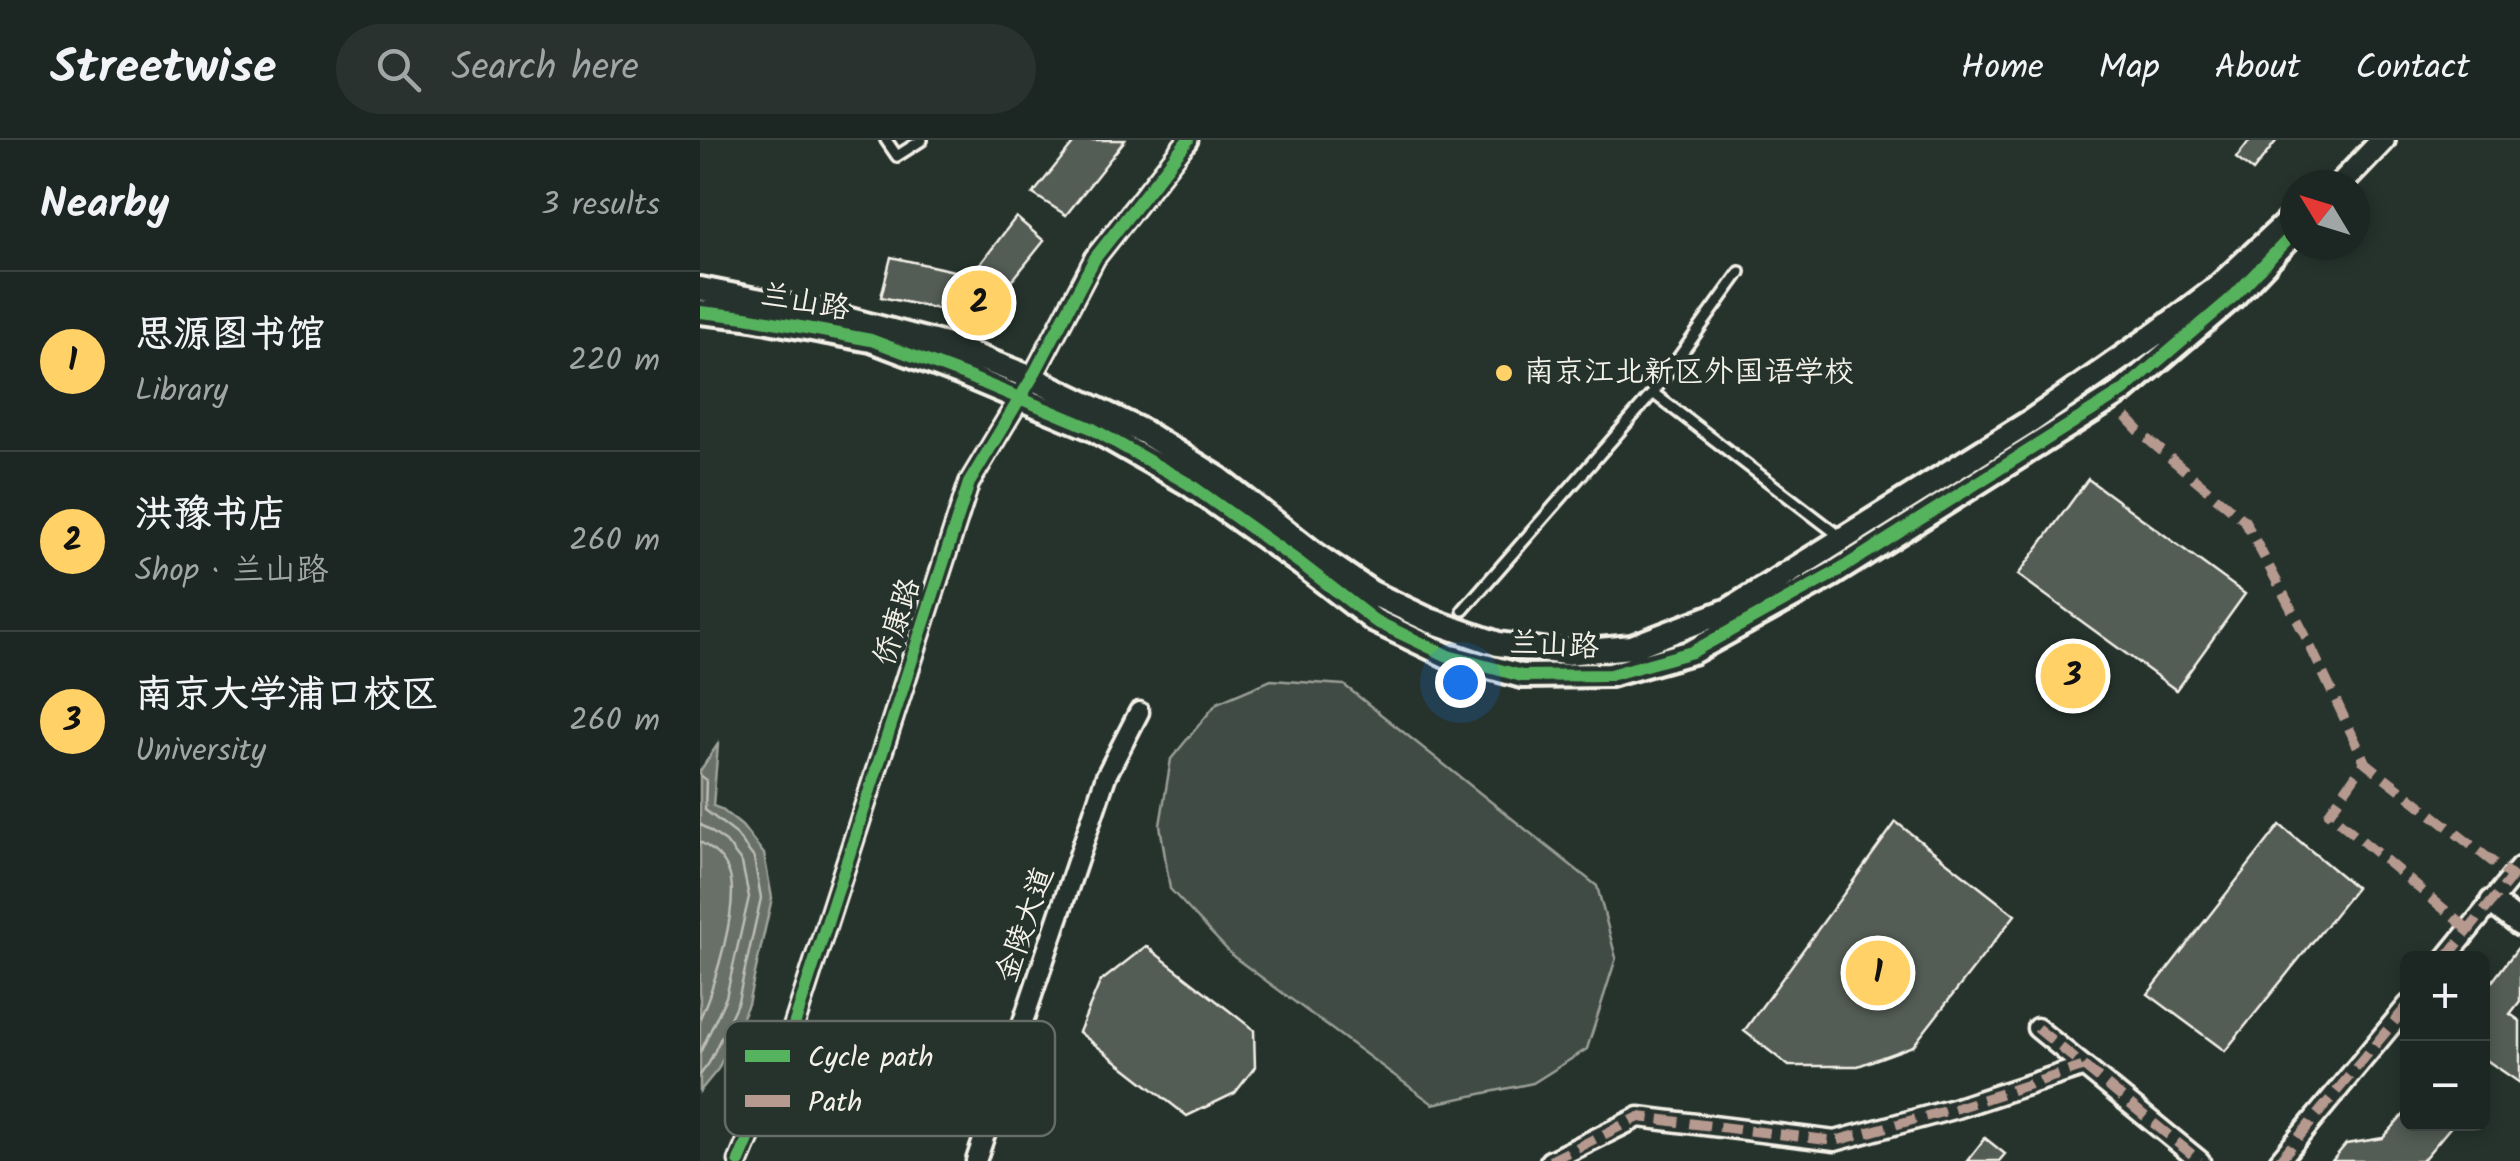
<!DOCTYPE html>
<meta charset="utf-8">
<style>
body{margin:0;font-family:Kalam,"LXGW WenKai TC",sans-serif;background:#29322f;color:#f1f3f6}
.controls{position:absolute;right:30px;bottom:30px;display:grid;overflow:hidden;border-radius:15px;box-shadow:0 5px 15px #0003}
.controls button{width:90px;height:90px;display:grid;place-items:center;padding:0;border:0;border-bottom:2px solid #3a4340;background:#1c2622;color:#f1f3f6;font:50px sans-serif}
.compass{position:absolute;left:1580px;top:30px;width:90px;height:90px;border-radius:50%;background:#1c2622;box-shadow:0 5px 15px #0003;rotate:308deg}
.you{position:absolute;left:760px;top:542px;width:35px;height:35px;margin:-25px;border:8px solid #fff;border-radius:50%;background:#1a73e8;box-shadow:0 0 0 15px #1a73e833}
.badge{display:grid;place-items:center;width:65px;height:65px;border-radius:50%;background:#ffd166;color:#111;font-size:32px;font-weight:700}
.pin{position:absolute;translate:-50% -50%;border:5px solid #fff;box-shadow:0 2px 10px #0006}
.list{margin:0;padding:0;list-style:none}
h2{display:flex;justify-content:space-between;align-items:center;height:130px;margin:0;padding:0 40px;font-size:42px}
h2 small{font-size:32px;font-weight:400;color:#a0a5a5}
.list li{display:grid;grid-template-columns:65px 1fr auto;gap:30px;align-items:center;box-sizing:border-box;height:180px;padding:0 40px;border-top:2px solid #3a4340}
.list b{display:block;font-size:38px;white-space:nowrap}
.list p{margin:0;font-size:32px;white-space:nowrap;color:#a0a5a5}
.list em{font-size:32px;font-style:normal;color:#a0a5a5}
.icon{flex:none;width:55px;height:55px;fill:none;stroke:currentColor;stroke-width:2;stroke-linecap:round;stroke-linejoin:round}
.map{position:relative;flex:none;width:1820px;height:1021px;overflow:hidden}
header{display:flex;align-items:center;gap:60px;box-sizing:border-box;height:140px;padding:0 50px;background:#1c2622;border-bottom:2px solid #3a4340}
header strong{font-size:48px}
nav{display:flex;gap:55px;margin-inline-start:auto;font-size:35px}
.search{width:700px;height:90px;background:#29322f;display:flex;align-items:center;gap:25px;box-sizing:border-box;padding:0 35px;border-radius:55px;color:#a0a5a5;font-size:38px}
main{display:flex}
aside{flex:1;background:#1c2622}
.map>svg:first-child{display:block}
.green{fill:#414b45;stroke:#9a9e96;stroke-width:2.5}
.water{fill:#676f68;stroke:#9fa39b;stroke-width:2.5}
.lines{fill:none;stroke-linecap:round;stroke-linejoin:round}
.shore{stroke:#bcbdb5;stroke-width:2.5}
.building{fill:#525c55;stroke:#f4f1e8;stroke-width:2.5}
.service-casing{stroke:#f4f1e8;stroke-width:16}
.minor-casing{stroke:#f4f1e8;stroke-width:25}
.tertiary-casing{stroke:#f4f1e8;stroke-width:30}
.service{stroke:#26332d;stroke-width:9}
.minor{stroke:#26332d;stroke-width:18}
.tertiary{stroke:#26332d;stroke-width:22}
.quiet{stroke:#b69a8f;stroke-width:10;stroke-dasharray:20 10;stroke-linecap:butt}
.cycleway-casing{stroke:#26332d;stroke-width:19}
.cycleway{stroke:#56b35d;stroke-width:12}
.poi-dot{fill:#ffd166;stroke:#26332d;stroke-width:4}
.labels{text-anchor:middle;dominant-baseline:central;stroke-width:9;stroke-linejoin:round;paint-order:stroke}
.street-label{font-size:30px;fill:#f4f1e8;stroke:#26332d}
.poi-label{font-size:30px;fill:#f4f1e8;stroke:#26332d;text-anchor:start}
.key{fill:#26332d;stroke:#646c65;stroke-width:2.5}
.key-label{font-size:28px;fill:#f4f1e8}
</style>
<header>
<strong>Streetwise</strong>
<div class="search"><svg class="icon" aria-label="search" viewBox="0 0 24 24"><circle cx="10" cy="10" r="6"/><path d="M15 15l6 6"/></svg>Search here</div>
<nav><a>Home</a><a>Map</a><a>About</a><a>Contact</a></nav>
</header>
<main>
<aside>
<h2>Nearby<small>3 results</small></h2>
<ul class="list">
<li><span class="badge">1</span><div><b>思源图书馆</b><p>Library</p></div><em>220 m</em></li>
<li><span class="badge">2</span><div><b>洪豫书店</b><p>Shop · 兰山路</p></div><em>260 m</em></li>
<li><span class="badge">3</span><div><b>南京大学浦口校区</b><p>University</p></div><em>260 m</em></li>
</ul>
</aside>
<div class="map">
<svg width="1820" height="1021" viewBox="0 0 1820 1021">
<rect width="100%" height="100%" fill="#26332d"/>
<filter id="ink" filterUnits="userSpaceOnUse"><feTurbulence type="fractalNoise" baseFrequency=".01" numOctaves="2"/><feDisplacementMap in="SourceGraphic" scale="20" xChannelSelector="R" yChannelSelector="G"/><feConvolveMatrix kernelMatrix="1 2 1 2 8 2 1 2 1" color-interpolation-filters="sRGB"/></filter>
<g filter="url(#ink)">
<path class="green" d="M571 540 644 545 897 746 916 818 887 909 833 943 733 964 534 817 470 749 460 685 471 619 517 563Z"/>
<path class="water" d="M18 604 13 666 21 669 42 686 64 714 72 758 48 864 18 929 0 951V631Z"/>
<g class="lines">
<path class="shore" d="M0 635 6 640 5 670 35 693 54 718 61 758 38 861 9 923 0 935
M0 684 26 702 42 723 49 757 26 857 0 913
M0 702C11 708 23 718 28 730 42 759 14 848 0 878"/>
</g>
<path class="building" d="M376 0H425L366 75 333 54Z
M1550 0H1577L1553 31 1536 18Z
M316 77 344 101 282 178 181 157 191 117 272 135Z
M1388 339 1545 454 1476 550 1318 435Z
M1196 682 1315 775 1213 906 1158 926H1089L1044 891Z
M1580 685 1656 748 1525 911 1448 854Z
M1820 805V861L1810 874 1820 881V943L1782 917V855Z
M446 806 554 890 555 927 535 953 487 976 379 892 400 842Z
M1708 970V984H1753L1722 1021H1632L1646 1004 1683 998Z
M1285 998 1305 1014 1299 1021H1267Z"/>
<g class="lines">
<g class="service-casing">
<path id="service" d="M186 0 197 16 222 0
M953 253 1141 397
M763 470 953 253 1040 132"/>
</g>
<g class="minor-casing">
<path id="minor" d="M1746 818 1820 727
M1337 888 1500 1021
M39 1021 87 907 269 343 332 238 395 118 488 0
M276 1021 406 636 439 572
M850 1021 939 977 1135 1001 1257 968 1382 927
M1579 1021 1708 865"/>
</g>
<g class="tertiary-casing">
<path id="tertiary" d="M1640 45 1683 0
M0 149 127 174 252 207 332 238 444 292 518 338 616 415 672 453 729 480 798 504 865 513 932 507 1029 470 1331 281 1457 193 1518 147 1595 75
M0 172 46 177 171 200 264 235 391 288 489 344 600 423 675 481 748 516 822 536 910 535 992 512 1133 434 1423 251 1534 156 1595 92
M1792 762 1820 784"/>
</g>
<use href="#service" class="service"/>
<use href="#minor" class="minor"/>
<use href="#tertiary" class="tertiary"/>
<path class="quiet" d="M1426 277 1444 296 1545 381 1604 493 1665 622
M1769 790 1629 673 1665 622 1812 737
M1746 818 1820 727
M1337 888 1500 1021
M850 1021 939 977 1135 1001 1257 968 1382 927
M1579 1021 1708 865"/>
<g class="cycleway-casing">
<path id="cycleway" d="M0 172 46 177 171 200 264 235 391 288 489 344 600 423 675 481 748 516 822 536 910 535 992 512 1133 434 1423 251 1534 156 1595 92
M39 1021 87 907 269 343 332 238 395 118 488 0"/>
</g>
<use href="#cycleway" class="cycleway"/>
</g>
</g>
<circle class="poi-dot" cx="804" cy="233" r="10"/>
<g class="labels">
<g class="street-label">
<text transform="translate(105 163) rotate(10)">兰山路</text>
<text transform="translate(198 482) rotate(-72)">侨康路</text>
<text transform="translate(854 506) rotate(3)">兰山路</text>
<text transform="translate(326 785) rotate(-71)">金陵大道</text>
</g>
<g class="poi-label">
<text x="824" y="233">南京江北新区外国语学校</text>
</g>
</g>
<rect x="25" y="881" width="330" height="115" rx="15" class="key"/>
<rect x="45" y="910" width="45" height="12" fill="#56b35d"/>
<rect x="45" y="955" width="45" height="12" fill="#b69a8f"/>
<g class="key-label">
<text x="108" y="926">Cycle path</text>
<text x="108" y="971">Path</text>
</g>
</svg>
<div class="controls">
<button>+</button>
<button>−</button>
</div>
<svg class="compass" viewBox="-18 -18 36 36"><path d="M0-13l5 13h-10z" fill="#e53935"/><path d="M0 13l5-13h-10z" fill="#a0a5a5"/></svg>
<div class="you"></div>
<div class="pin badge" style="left:1178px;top:833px">1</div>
<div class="pin badge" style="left:279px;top:163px">2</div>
<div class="pin badge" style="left:1373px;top:536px">3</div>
</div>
</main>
